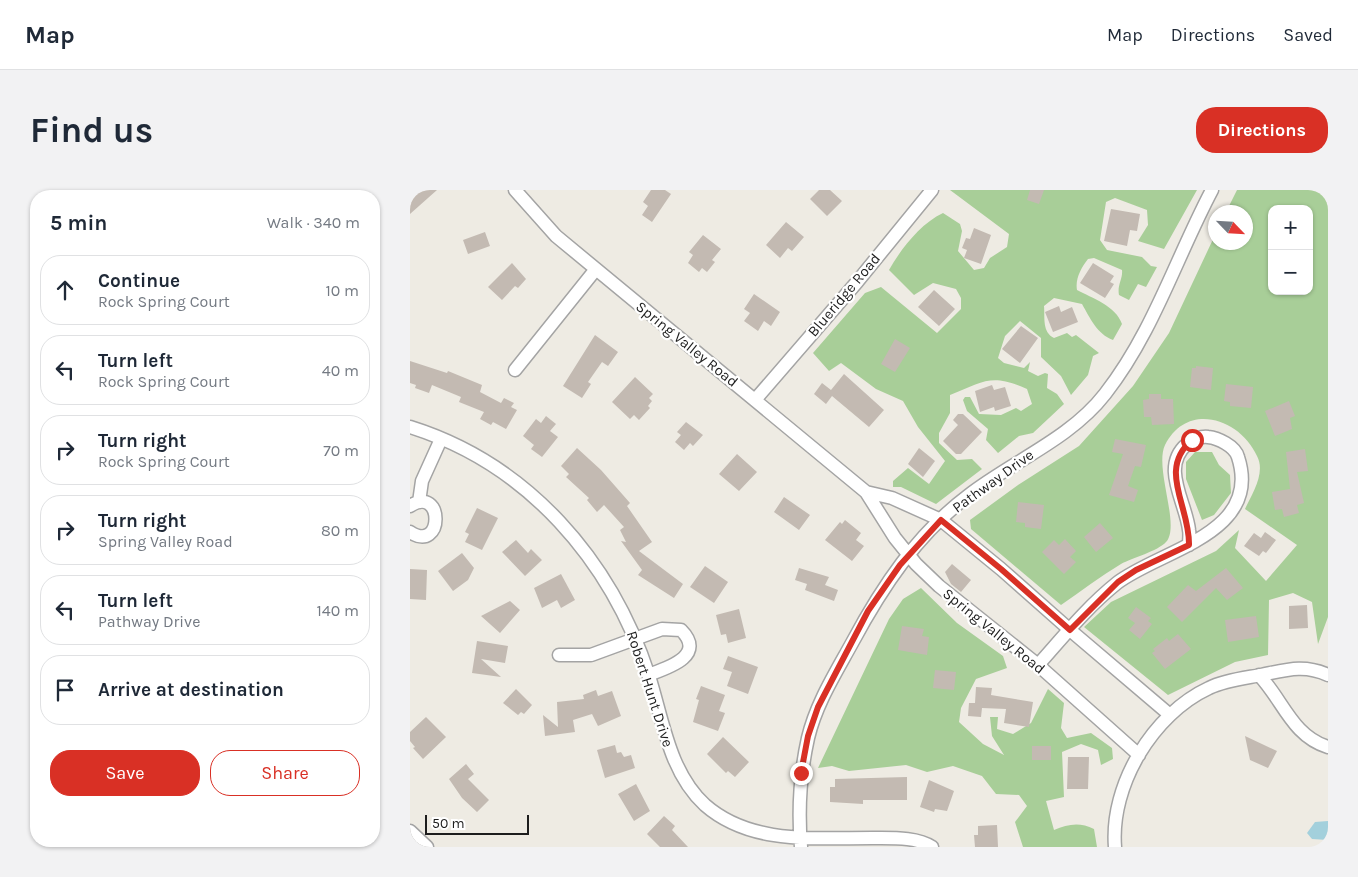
<!DOCTYPE html>
<meta charset="utf-8">
<style>
body{margin:0;font-family:Karla,sans-serif;background:#f2f2f3;color:#1f2937}
.controls{position:absolute;right:15px;top:15px;display:grid;overflow:hidden;border-radius:10px;box-shadow:0 1px 4px #0004}
.controls button{width:45px;height:45px;display:grid;place-items:center;padding:0;border:0;border-bottom:1px solid #e0e1e3;background:#fff;color:#1f2937;font:25px sans-serif}
.compass{position:absolute;left:798px;top:15px;width:45px;height:45px;border-radius:50%;background:#fff;box-shadow:0 1px 4px #0004;rotate:115deg}
.scale{position:absolute;left:15px;bottom:12px;width:104px;box-sizing:border-box;padding-left:5px;border:2px solid #1d1d1d;border-top:0;font-size:14px;line-height:18px;white-space:nowrap;color:#1d1d1d;-webkit-text-stroke:4px #fff;paint-order:stroke}
.stop{position:absolute;width:15px;height:15px;margin:-11px;border:4px solid #d93025;border-radius:50%;background:#fff}
.stop.end{background:#d93025;border-color:#fff;box-shadow:0 1px 5px #0008}
.list{margin:0;padding:0;list-style:none}
h2{display:flex;justify-content:space-between;align-items:center;height:65px;margin:0;padding:0 20px;font-size:21px}
h2 small{font-size:16px;font-weight:400;color:#747a83}
.list li{display:grid;grid-template-columns:32px 1fr auto;gap:15px;align-items:center;box-sizing:border-box;height:70px;margin:0 10px 10px;padding:0 10px;border:1px solid #e0e1e3;border-radius:20px}
.list b{display:block;font-size:19px;white-space:nowrap}
.list p{margin:0;font-size:16px;white-space:nowrap;color:#747a83}
.list em{font-size:16px;font-style:normal;color:#747a83}
.actions{display:flex;gap:10px;padding:15px 20px}
.actions a{flex:1;padding:11px 0;border:1px solid #d93025;border-radius:20px;text-align:center;font-size:18px;color:#d93025}
.actions .main{background:#d93025;color:#fff}
.icon{flex:none;width:28px;height:28px;fill:none;stroke:currentColor;stroke-width:2;stroke-linecap:round;stroke-linejoin:round}
.map{position:relative;flex:none;width:918px;height:657px;overflow:hidden;border-radius:20px}
header{display:flex;align-items:center;gap:30px;box-sizing:border-box;height:70px;padding:0 25px;background:#fff;border-bottom:1px solid #e0e1e3}
header strong{font-size:24px}
nav{display:flex;gap:28px;margin-inline-start:auto;font-size:18px}
.intro{display:flex;align-items:center;justify-content:space-between;box-sizing:border-box;height:120px;padding:0 30px}
h1{margin:0;font-size:35px}
.button{padding:12px 22px;border-radius:20px;background:#d93025;color:#fff;font-size:18px;font-weight:700}
main{display:flex;gap:30px;padding:0 30px}
aside{flex:1;background:#fff;border-radius:20px;box-shadow:0 1px 4px #0004}
.map>svg:first-child{display:block}
.forest{fill:#a8ce98;fill-rule:evenodd}
.water{fill:#a3d0dc}
.building{fill:#c3bab2}
.lines{fill:none;stroke-linecap:round;stroke-linejoin:round}
.minor-casing{stroke:#a4a4a4;stroke-width:15}
.minor{stroke:#fff;stroke-width:12}
.route{stroke:#d93025;stroke-width:6}
.labels{text-anchor:middle;dominant-baseline:central;stroke-width:4.5;stroke-linejoin:round;paint-order:stroke}
.street-label{font-size:15px;fill:#1d1d1d;stroke:#fff}
</style>
<header>
<strong>Map</strong>
<nav><a>Map</a><a>Directions</a><a>Saved</a></nav>
</header>
<div class="intro"><h1>Find us</h1><a class="button">Directions</a></div>
<main>
<aside>
<h2>5 min<small>Walk · 340 m</small></h2>
<ul class="list">
<li><svg class="icon" aria-label="ahead" viewBox="0 0 24 24"><path d="M12 20V5M6 11l6-6 6 6"/></svg><div><b>Continue</b><p>Rock Spring Court</p></div><em>10 m</em></li>
<li><svg class="icon" aria-label="left" viewBox="0 0 24 24"><path d="M17 20v-9H6M10 6l-5 5 5 5"/></svg><div><b>Turn left</b><p>Rock Spring Court</p></div><em>40 m</em></li>
<li><svg class="icon" aria-label="right" viewBox="0 0 24 24"><path d="M7 20v-9h11M14 6l5 5-5 5"/></svg><div><b>Turn right</b><p>Rock Spring Court</p></div><em>70 m</em></li>
<li><svg class="icon" aria-label="right" viewBox="0 0 24 24"><path d="M7 20v-9h11M14 6l5 5-5 5"/></svg><div><b>Turn right</b><p>Spring Valley Road</p></div><em>80 m</em></li>
<li><svg class="icon" aria-label="left" viewBox="0 0 24 24"><path d="M17 20v-9H6M10 6l-5 5 5 5"/></svg><div><b>Turn left</b><p>Pathway Drive</p></div><em>140 m</em></li>
<li><svg class="icon" aria-label="arrive" viewBox="0 0 24 24"><path d="M6 21V4h12l-3 4 3 4H6"/></svg><div><b>Arrive at destination</b></div></li>
</ul>
<div class="actions"><a class="main">Save</a><a>Share</a></div>
</aside>
<div class="map">
<svg width="918" height="657" viewBox="0 0 918 657">
<rect width="100%" height="100%" fill="#eeebe3"/>
<path class="forest" d="M540 0H787L754 59 728 51 738 35 737 20 705 8 696 12 690 50 697 60 732 67 741 76 747 77 736 97 728 94 719 110 709 105C707 95 713 89 712 80L684 68 678 69C671 78 665 89 667 100 682 108 706 116 712 134L703 150C687 144 680 128 672 114L644 108 634 116C635 128 632 142 644 148L657 143 662 147 666 145 689 163 683 166 678 185 661 205 651 186 631 167V148L610 131 595 146 588 168 594 173 614 178 620 172 618 181 628 186 635 183 638 184 637 198 647 204 654 214 623 243 609 246 588 263 576 250 578 239 557 221 553 210 555 207H560L569 224 591 225 606 218 611 221 622 214 617 199C582 183 574 191 540 205V223L529 243V253L547 270 562 269 572 279 526 314 491 297H483V291L498 278 519 294 535 271 508 237 493 211 466 199 431 173 419 181 403 163 455 103 471 97 527 143 551 119V108L546 99 523 93 504 105 479 80C491 59 510 34 533 23L550 34 552 41 548 61 564 80 574 78 580 68 597 57 599 44Z
M827 0H918V427L908 454 902 412 883 403 859 410 858 465 825 472 758 505 674 437 701 412 806 361 829 340 825 358 856 391 887 355 835 319C842 304 856 283 847 266 830 228 777 211 755 255 744 278 771 336 756 352 748 361 722 368 711 374 691 386 671 401 651 415L561 339 560 330 608 295 669 256 723 196 759 143 805 45 806 52H836V22H816ZM862 19H899V101H862Z
M785 262H802L809 275 820 285 821 303 804 325 792 330 776 289V272Z
M511 398 547 433 593 466 597 478 566 489 551 518 549 532 573 554 594 565 582 546 580 527H588L587 539 603 544 621 533 638 499 654 513 651 538 657 548 681 543 702 558 703 569 691 575 688 560 671 554 652 562 654 607 636 611 644 640C658 634 670 632 684 639L687 657H613L605 632 617 616 609 605 586 604 572 586 543 576 517 582 496 575 439 581 422 576 408 578 479 429 493 409Z"/>
<path class="water" d="M918 631V650L902 649 897 643 905 632Z"/>
<path class="building" d="M0 0H27L0 24Z
M241 0H255L261 4 242 32 232 25 238 16 233 12Z
M409 0H420L432 11 417 26 400 9Z
M620 0H634L629 14 617 10Z
M701 19 730 24 727 41 720 40 717 56 694 51Z
M376 32 394 47 382 61 378 58 370 68 356 55Z
M564 38 581 45 571 74 554 68 557 60 552 58 556 48 560 49Z
M75 42 80 56 58 64 53 50Z
M293 45 311 59 302 70 305 72 297 82 292 78 289 82 278 73 283 65 279 62Z
M102 73 116 89 108 98 105 96 92 110 78 97Z
M683 73 704 86 700 92 704 94 695 108 670 93Z
M524 100 545 119 529 136 508 117Z
M344 104 370 122 361 136 354 131 348 141 334 131 340 123 334 119Z
M649 116 651 122 662 117 668 132 643 142 635 122Z
M611 136 628 148 610 173 592 159Z
M185 145 208 162 198 176 192 172 178 192 181 194 172 208 153 196Z
M485 149 500 158 485 182 471 174Z
M0 171 37 183 38 181 72 195 70 202 91 213 94 208 104 213 101 217 107 220 96 239 83 232 81 235 70 229 74 222 49 212 51 207 22 195 19 203 5 198 6 195 0 193Z
M786 176 803 178 801 200 780 197 782 178H786Z
M434 184 474 220 459 237 422 206 416 214 404 204 412 193 421 200Z
M225 187 243 204 239 208 242 211 238 216 240 218 229 230 224 225 220 229 202 212Z
M816 194 843 197 841 218 820 216V212L814 211Z
M582 195 584 200 595 197 601 216 585 221 584 217 570 222 565 201Z
M739 204H751V209H763L764 234 742 235 741 227H734L733 210 739 209Z
M879 211 885 226 880 228 882 239 865 246 855 221Z
M548 224H553L572 242 551 264H546L533 251 548 235 543 230Z
M136 226 146 234 140 241 148 247 132 267 121 259 124 255 113 246 126 229 131 233Z
M276 232 293 245 283 256 280 253 274 260 265 252 271 245 267 242Z
M705 249 736 255 731 277 725 276 718 296 728 300 724 312 699 305 713 264 702 262Z
M167 258 191 280 220 313 217 316 242 352 229 361 273 394 264 408 228 385 232 380 211 351 216 352 210 340 214 337 194 315 187 322 177 310 179 308 156 287 159 284 151 276Z
M509 258 525 271 513 287 498 274Z
M895 259 898 281 887 282 894 313 887 315 889 323 874 327 872 319 865 320 862 302 880 299 876 262Z
M327 264 347 282 329 301 309 284Z
M374 307 400 325 389 340 364 322Z
M608 312 634 315 631 339 615 337V333L606 332Z
M67 318 88 328 72 360 55 352 59 344 55 342Z
M435 330 451 343 446 350 454 356 442 371 415 350 430 332 432 334Z
M690 333 703 348 686 362 674 347Z
M855 342 866 350 856 363 853 361 849 366 834 356 844 343 851 348Z
M655 349 666 361 660 367 666 372 654 384 632 362 644 350 649 355Z
M106 350 118 363 121 359 132 370 115 386 92 362Z
M52 363 64 378 58 390 43 401 28 381Z
M542 374 561 390 551 402 541 394 535 382Z
M295 376 318 392 304 413 280 397Z
M389 378 419 387 415 395 428 400 424 411 395 400 397 394 385 390Z
M816 378 833 398 817 410 806 398 772 432 757 417 778 395 786 401Z
M0 379 17 380 16 410 0 409Z
M151 384 165 410 151 418 147 410 132 418 124 398Z
M100 411 110 420 90 443 71 426Z
M897 415 898 438 879 439V416Z
M726 417 741 428 738 431 742 434 730 449 719 440 725 433 718 428Z
M329 419 336 448 318 453 316 444 311 445 306 425Z
M846 426 849 447 818 452 815 430Z
M492 436 514 439 512 446 519 447 517 465 488 460Z
M768 444 781 459 755 479 742 463 745 461 743 459 757 448 759 451Z
M67 451 98 456 95 473 71 469 91 487 62 483Z
M318 466 348 477 338 504 317 496 322 482 313 479Z
M525 480 546 482 544 500 523 498Z
M291 496 315 505 309 521 315 523 308 541 283 532 289 510 286 509Z
M566 497 582 498 581 505 623 512 619 537 594 533 596 519 572 518 571 527 558 526 559 513H565Z
M106 499 122 515 114 524 111 522 108 525 93 513Z
M186 500 188 506 202 501 211 526 188 536 182 524 163 530 165 542 135 546 133 525 148 537 147 512 174 509 173 505Z
M16 527 36 547 13 569 3 558 5 557 0 551V542Z
M835 546 867 561 858 578 840 570Z
M313 547 339 572 325 587 318 581 316 583 297 564Z
M205 555 207 563 211 562 214 567 221 565 225 578 195 588 187 560Z
M622 556H641V570H622Z
M658 567H679L678 599H657Z
M56 574 64 584 58 589 79 610 67 622 52 608 39 589Z
M497 587V610H453V614L420 612V597H425V589Z
M519 590 544 601 537 621 525 619 524 622 510 617Z
M226 594 240 621 224 631 208 604Z
M254 626 265 636 262 640 278 657H250L237 644Z
M587 635 588 657H565L564 645H568V636Z"/>
<g class="lines">
<g class="minor-casing">
<path id="minor" d="M105 0 146 46 456 302 485 348 506 374 529 396 628 475 729 565
M105 180 186 79
M345 210 447 92 522 0
M0 237C118 274 201 370 239 486 253 530 259 582 295 615 343 657 411 647 471 648 487 648 509 648 522 657
M456 302 482 308 531 330 591 379 660 440 760 525
M9 312 12 291 31 249
M0 316C34 294 34 364 0 342
M149 465H181L252 439 271 440C297 466 257 478 238 485
M628 475C653 447 677 417 707 393 750 360 853 344 828 267 825 256 808 248 798 247 791 246 782 250 777 254 750 277 776 312 779 340 780 344 779 350 779 355
M849 485C873 510 882 546 918 557
M0 641 17 657
M391 657C388 621 390 584 398 548 406 514 425 484 442 453 472 397 507 344 559 305 603 271 660 249 695 204 743 143 766 68 802 0
M705 657C700 595 743 524 799 498 815 490 835 488 851 485 876 480 894 474 918 485"/>
</g>
<use href="#minor" class="minor"/>
</g>
<g class="lines">
<path class="route" d="M391 583 398 546 408 517 458 421 490 375 531 330 591 379 660 440 708 392 726 380 779 355C780 316 747 280 782 250"/>
</g>
<g class="labels">
<g class="street-label">
<text transform="translate(434 105) rotate(-50)">Blueridge Road</text>
<text transform="translate(277 154) rotate(39)">Spring Valley Road</text>
<text transform="translate(583 291) rotate(-36)">Pathway Drive</text>
<text transform="translate(584 441) rotate(39)">Spring Valley Road</text>
<text transform="translate(240 499) rotate(72)">Robert Hunt Drive</text>
</g>
</g>
</svg>
<div class="controls">
<button>+</button>
<button>−</button>
</div>
<svg class="compass" viewBox="-18 -18 36 36"><path d="M0-13l5 13h-10z" fill="#e53935"/><path d="M0 13l5-13h-10z" fill="#747a83"/></svg>
<div class="scale">50 m</div>
<div class="stop" style="left:782px;top:250px"></div>
<div class="stop end" style="left:391px;top:583px"></div>
</div>
</main>
